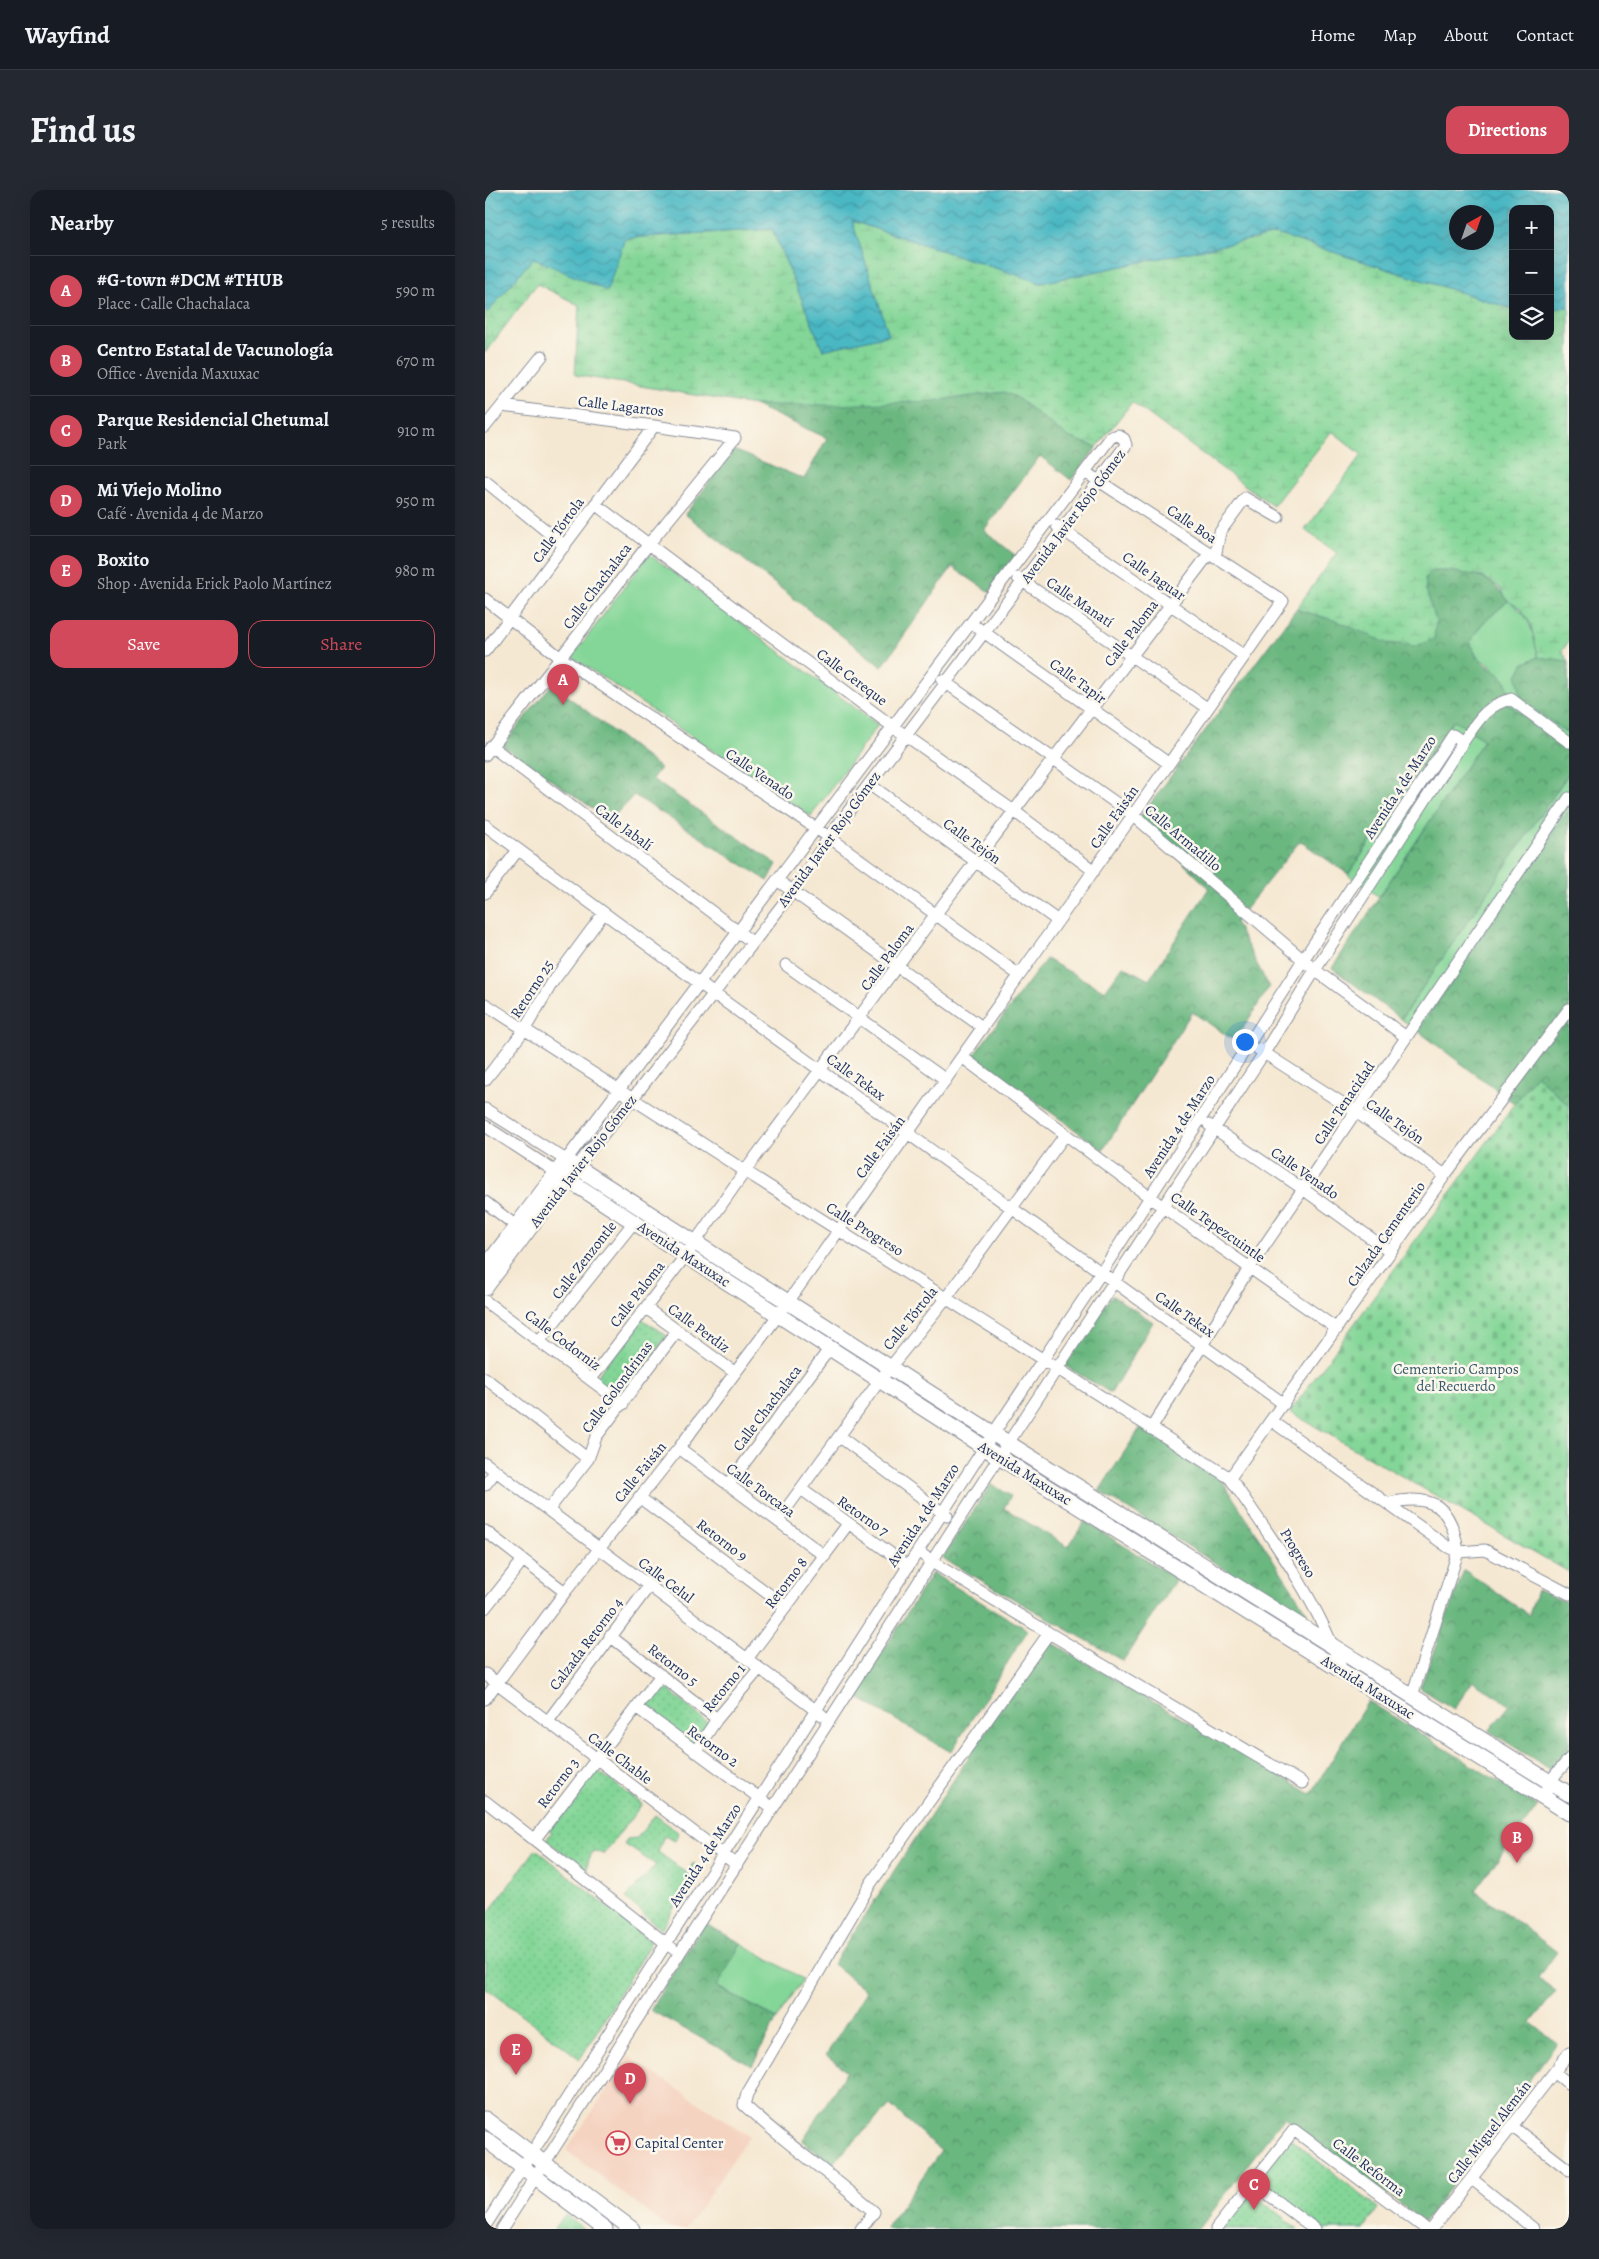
<!DOCTYPE html>
<meta charset="utf-8">
<style>
body{margin:0;font-family:Alegreya,serif;background:#242831;color:#f1f3f6}
.controls{position:absolute;right:15px;top:15px;display:grid;overflow:hidden;border-radius:10px;box-shadow:0 5px 20px #0002}
.controls button{width:45px;height:45px;display:grid;place-items:center;padding:0;border:0;border-bottom:1px solid #363941;background:#171b24;color:#f1f3f6;font:25px sans-serif}
.compass{position:absolute;left:964px;top:15px;width:45px;height:45px;border-radius:50%;background:#171b24;box-shadow:0 5px 20px #0002;rotate:40deg}
.you{position:absolute;left:759px;top:851px;width:18px;height:18px;margin:-12px;border:4px solid #fff;border-radius:50%;background:#1a73e8;box-shadow:0 0 0 8px #1a73e833}
.badge{display:grid;place-items:center;width:32px;height:32px;border-radius:50%;background:#d1495b;color:#fff;font-size:16px;font-weight:700}
.pin{position:absolute;translate:-50% -41px;filter:drop-shadow(0 1px 2px #0008)}
.pin::after{content:'';position:absolute;top:26px;width:18px;height:15px;background:inherit;clip-path:polygon(0 0,100% 0,50% 100%)}
.list{margin:0;padding:0;list-style:none}
h2{display:flex;justify-content:space-between;align-items:center;height:65px;margin:0;padding:0 20px;font-size:21px}
h2 small{font-size:16px;font-weight:400;color:#9ea1a6}
.list li{display:grid;grid-template-columns:32px 1fr auto;gap:15px;align-items:center;box-sizing:border-box;height:70px;padding:0 20px;border-top:1px solid #363941}
.list b{display:block;font-size:19px;white-space:nowrap}
.list p{margin:0;font-size:16px;white-space:nowrap;color:#9ea1a6}
.list em{font-size:16px;font-style:normal;color:#9ea1a6}
.actions{display:flex;gap:10px;padding:15px 20px}
.actions a{flex:1;padding:11px 0;border:1px solid #d1495b;border-radius:15px;text-align:center;font-size:18px;color:#d1495b}
.actions .main{background:#d1495b;color:#fff}
.icon{flex:none;width:28px;height:28px;fill:none;stroke:currentColor;stroke-width:2;stroke-linecap:round;stroke-linejoin:round}
.map{position:relative;flex:none;width:1084px;height:2039px;overflow:hidden;border-radius:15px}
header{display:flex;align-items:center;gap:30px;box-sizing:border-box;height:70px;padding:0 25px;background:#171b24;border-bottom:1px solid #363941}
header strong{font-size:24px}
nav{display:flex;gap:28px;margin-inline-start:auto;font-size:18px}
.intro{display:flex;align-items:center;justify-content:space-between;box-sizing:border-box;height:120px;padding:0 30px}
h1{margin:0;font-size:35px}
.button{padding:12px 22px;border-radius:15px;background:#d1495b;color:#fff;font-size:18px;font-weight:700}
main{display:flex;gap:30px;padding:0 30px}
aside{flex:1;background:#171b24;border-radius:15px;box-shadow:0 5px 20px #0002}
.map>svg:first-child{display:block}
.built{fill:#f5d3c1}
.green{fill:#83d697;stroke:#4f827a}
.forest{fill:url(#forest-crowns);stroke:#42736f}
.wetland{fill:url(#wetland-marsh);stroke:#4f827a}
.cemetery{fill:url(#cemetery-stones);stroke:#4f827a}
.park{fill:url(#park-dots);stroke:#4f827a}
.water{fill:url(#water-waves);stroke:#327490;fill-rule:evenodd}
.lines{fill:none;stroke-linecap:round;stroke-linejoin:round}
.minor-casing{stroke:#888c98;stroke-width:13}
.major-casing{stroke:#888c98;stroke-width:17}
.minor{stroke:#fff;stroke-width:11}
.major{stroke:#fff;stroke-width:15}
.labels{text-anchor:middle;dominant-baseline:central;stroke-width:5;stroke-linejoin:round;paint-order:stroke}
.street-label{font-size:15px;fill:#1b2f5e;stroke:#fbf7ec}
.park-label{font-size:15px;fill:#35596c;stroke:#fbf7ec}
.poi-label{font-size:15px;fill:#1b2f5e;stroke:#fbf7ec;text-anchor:start}
</style>
<header>
<strong>Wayfind</strong>
<nav><a>Home</a><a>Map</a><a>About</a><a>Contact</a></nav>
</header>
<div class="intro"><h1>Find us</h1><a class="button">Directions</a></div>
<main>
<aside>
<h2>Nearby<small>5 results</small></h2>
<ul class="list">
<li><span class="badge">A</span><div><b>#G-town #DCM #THUB</b><p>Place · Calle Chachalaca</p></div><em>590 m</em></li>
<li><span class="badge">B</span><div><b>Centro Estatal de Vacunología</b><p>Office · Avenida Maxuxac</p></div><em>670 m</em></li>
<li><span class="badge">C</span><div><b>Parque Residencial Chetumal</b><p>Park</p></div><em>910 m</em></li>
<li><span class="badge">D</span><div><b>Mi Viejo Molino</b><p>Café · Avenida 4 de Marzo</p></div><em>950 m</em></li>
<li><span class="badge">E</span><div><b>Boxito</b><p>Shop · Avenida Erick Paolo Martínez</p></div><em>980 m</em></li>
</ul>
<div class="actions"><a class="main">Save</a><a>Share</a></div>
</aside>
<div class="map">
<svg width="1084" height="2039" viewBox="0 0 1084 2039">
<defs>
<pattern id="forest-crowns" width="20" height="18" patternUnits="userSpaceOnUse" patternTransform="scale(1.25)"><rect width="20" height="18" fill="#6ab780"/><path d="M2 6a3 3 0 1 1 6 0M12 15a3 3 0 1 1 6 0" fill="none" stroke="#56956c"/></pattern>
<pattern id="wetland-marsh" width="20" height="14" patternUnits="userSpaceOnUse" patternTransform="scale(1.25)"><rect width="20" height="14" fill="#83d697"/><path d="M1 5h8M5 5V1M11 12h8M15 12V8" fill="none" stroke="#71b885"/></pattern>
<pattern id="cemetery-stones" width="16" height="16" patternUnits="userSpaceOnUse" patternTransform="scale(1.25)"><rect width="16" height="16" fill="#83d697"/><path d="M2 7V4a2 2 0 0 1 4 0v3zM10 15v-3a2 2 0 0 1 4 0v3z" fill="#71b885"/></pattern>
<pattern id="park-dots" width="8" height="8" patternUnits="userSpaceOnUse" patternTransform="scale(1.25)"><rect width="8" height="8" fill="#83d697"/><path d="M2 2h.1M6 6h.1" fill="none" stroke="#71b885" stroke-width="1.8" stroke-linecap="round"/></pattern>
<pattern id="water-waves" width="16" height="10" patternUnits="userSpaceOnUse" patternTransform="scale(1.25)"><rect width="16" height="10" fill="#4ab8c3"/><path d="M0 5q4-4 8 0t8 0" fill="none" stroke="#3d96a2"/></pattern>
</defs>
<rect width="100%" height="100%" fill="#fbf7ec"/>
<filter id="ink" filterUnits="userSpaceOnUse"><feTurbulence type="fractalNoise" baseFrequency=".02" numOctaves="2"/><feDisplacementMap in="SourceGraphic" scale="10" xChannelSelector="R" yChannelSelector="G"/><feConvolveMatrix kernelMatrix="1 2 1 2 8 2 1 2 1" color-interpolation-filters="sRGB"/></filter>
<filter id="wash" filterUnits="userSpaceOnUse"><feTurbulence type="fractalNoise" baseFrequency=".0096" numOctaves="4" result="noise"/><feDisplacementMap in="SourceGraphic" scale="20" xChannelSelector="R" yChannelSelector="G"/><feGaussianBlur stdDeviation="1.12" result="paint"/><feColorMatrix in="noise" values="0 0 0 0 0 0 0 0 0 0 0 0 0 0 0 0 0 1.4 0 .05"/><feComposite in="paint" operator="in"/></filter>
<g filter="url(#wash)">
<rect width="100%" height="100%" fill="#f5e8d2"/>
<path class="built" d="M144 1867 264 1946 201 2039H185L81 1960Z"/>
<path class="green" d="M164 364 393 535 326 626 87 467Z
M1023 411C1046 425 1048 442 1053 467L1038 474 1037 511 1084 544V559L1023 514 1007 477 992 467 985 452 996 435Z
M969 530 999 550 894 707 863 685Z
M1084 583V620L933 841 916 829Z
M256 1753 318 1789 292 1829 231 1796Z"/>
<path class="forest" d="M519 202 531 207 583 247 612 257 586 290 555 266 499 340 531 366 506 403 467 377 397 477 200 324 249 260 319 289 342 248 269 215C353 215 435 212 519 202Z
M947 381C980 381 1004 382 1023 411L996 435 985 452C987 457 989 463 992 467 1009 486 1026 480 1023 514L1084 559V583L916 829 847 778 999 550 969 530 863 684 815 651 750 732 784 797 750 851 707 822 618 960 488 866 561 769 620 801 638 776 664 790 724 698 653 630 811 419 852 431H951L941 400 940 388Z
M1053 467 1083 471 1084 544 1037 511 1032 486 1038 474Z
M67 494 175 578 167 589 292 674 283 691 149 605 125 630 17 556Z
M1084 620V916L1051 885 1030 914 933 841Z
M627 1105 668 1132 626 1203 580 1176Z
M657 1235 723 1276 736 1289 822 1422V1430L614 1301Z
M506 1294 526 1306 519 1318 583 1357 600 1331 691 1389 638 1471 457 1368Z
M979 1380 1044 1425 1052 1400 1084 1413V1563L1068 1581 1004 1541 1025 1515 988 1491 969 1519 935 1498Z
M447 1383 543 1440 466 1562 370 1506Z
M561 1449 826 1604 883 1511 1053 1616 990 1700 1072 1762 1053 1788 1071 1801 1046 1833 1072 1853 939 2032 799 1927 714 2039H400L456 1961 405 1915 347 1974 317 1951 362 1881 341 1865 381 1801 348 1774Z
M219 1733 256 1753 232 1797 292 1829 267 1876 165 1820Z"/>
<path class="wetland" d="M367 31 556 93 791 44 1028 119V146H1065V119L1084 117V451L1077 461 1083 471 1053 467 1046 435 1035 418 1023 411 1014 397 996 386 964 381H947L940 388 941 400 951 431 949 449 931 456 902 453 852 431 811 419 852 363 820 340 877 265 847 241 788 316 647 212 612 257 583 247 531 207 519 202 446 211 354 215H269L90 185 94 115 52 94 0 163V122H3L48 68 122 100 140 48 287 39 338 160 403 145Z"/>
<path class="cemetery" d="M1051 885 1084 916V1382L805 1222Z"/>
<path class="park" d="M156 1128 182 1146 135 1211 109 1190Z
M179 1496 226 1536 207 1560 158 1520Z
M110 1579 157 1614 119 1664 108 1661 103 1671 102 1681 61 1650 67 1642 64 1640Z
M170 1625 194 1643 190 1651 179 1646 173 1662 202 1683 208 1673 213 1677 176 1740 141 1708 171 1675 139 1654 142 1649 152 1648Z
M51 1659 166 1752 95 1869 0 1797V1727Z
M805 1949 893 2018 879 2039H836L772 1992Z
M765 2002 813 2039H734Z
M80 2025 99 2039H68Z"/>
<path class="water" d="M0 0H1084V117L1065 119V19H1028V119L791 44 556 93 367 31 404 145 338 160 287 39 140 48 122 101 48 68 3 122H0ZM972 22H1002V52H972Z"/>
</g>
<g filter="url(#ink)">
<g class="lines">
<g class="minor-casing">
<path id="minor" d="M17 216 169 236 250 248
M0 237 57 166
M0 291 80 356
M110 314 407 536 529 621 609 681
M572 336 758 465
M730 368 735 342 760 308 793 327
M533 388 722 518
M0 409 76 468 344 647 534 785
M493 438 683 573
M0 461 169 236
M457 490 648 625 830 780 921 847
M978 552C992 532 1001 515 1026 509L1084 552
M6 556 267 752
M0 565 163 355 250 248
M384 594 573 731
M0 635 214 793 799 1214
M292 690 497 837
M0 703 33 660
M301 775 461 890
M0 814 260 981 745 1288C786 1347 834 1412 857 1481
M773 859 871 922 960 985
M477 867 678 1017 852 1139
M0 890 40 839 67 793 118 724
M0 919 81 970 626 247 633 245 639 249 641 255 344 647 308 701 148 908 91 977
M724 935 818 999 905 1062
M0 936 71 982
M0 1012 31 1036
M0 1111 138 1214
M161 1118 249 1182
M55 1150 149 1032
M0 1188 103 1269
M106 1189 201 1065 260 981 450 725 724 364
M787 1231 963 1357 973 1362
M666 1239 765 1077 1084 608
M355 1247 462 1326
M194 1258 340 1366
M0 1273 337 1525
M745 1288 960 985 1084 819
M0 1295 11 1281
M243 1295 345 1158
M316 1299 423 1376
M154 1307 301 1417
M904 1313C949 1303 967 1317 973 1362L927 1506
M64 1319 103 1269 111 1247 192 1141
M293 1330 395 1190 461 1108 580 945
M0 1341 80 1402
M433 1361 447 1372 564 1443 817 1593
M973 1362 1000 1360 1084 1404
M0 1418 38 1370
M125 1446 232 1529
M262 1469 363 1334
M0 1484 252 1675
M0 1509 80 1402 194 1258 303 1112 648 625 798 411 600 282
M151 1517 288 1618
M63 1531 164 1396
M210 1562 232 1529 274 1479
M1058 1607 1070 1585 1084 1569
M0 1611 187 1758
M50 1649 176 1485
M1069 1882 1084 1894
M1028 1937 1084 1980
M987 1989 1049 2039
M768 1993 830 2039
M0 2036 508 1244 616 1083 818 770 968 545 978 552 830 780 779 863 514 1267 17 2039
M376 2039 389 2022C347 1985 300 1953 259 1915L262 1904 386 1693 564 1443
M731 2039 809 1940 941 2039
M947 2039 1084 1863"/>
</g>
<g class="major-casing">
<path id="major" d="M71 982 514 1267 1084 1623
M0 1078 81 970 523 1253 1084 1604
M0 1098 87 981
M0 1929 147 2039
M0 1949 120 2039"/>
</g>
<use href="#minor" class="minor"/>
<use href="#major" class="major"/>
</g>
</g>
<defs>
<g id="supermarket-ring" transform="scale(1.25)"><circle r="9.5" fill="#fbf7ec" stroke="#d1495b" stroke-width="1.5"/><path d="M-6-5.5h2.5l.6 2H6L4.5 2H-2.5L-4.4-4H-6ZM-1.5 3.2a1.3 1.3 0 1 0 .1 0ZM3 3.2a1.3 1.3 0 1 0 .1 0Z" fill="#d1495b"/></g>
</defs>
<g fill-rule="evenodd">
<use href="#supermarket-ring" x="133" y="1953"/>
</g>
<g class="labels">
<g class="street-label">
<text transform="translate(136 216) rotate(7)">Calle Lagartos</text>
<text transform="translate(588 326) rotate(-53)">Avenida Javier Rojo Gómez</text>
<text transform="translate(707 334) rotate(34)">Calle Boa</text>
<text transform="translate(73 340) rotate(-54)">Calle Tórtola</text>
<text transform="translate(669 386) rotate(35)">Calle Jaguar</text>
<text transform="translate(112 396) rotate(-53)">Calle Chachalaca</text>
<text transform="translate(595 412) rotate(34)">Calle Manatí</text>
<text transform="translate(646 443) rotate(-53)">Calle Paloma</text>
<text transform="translate(367 487) rotate(37)">Calle Cereque</text>
<text transform="translate(593 491) rotate(36)">Calle Tapir</text>
<text transform="translate(275 584) rotate(34)">Calle Venado</text>
<text transform="translate(915 597) rotate(-57)">Avenida 4 de Marzo</text>
<text transform="translate(629 627) rotate(-55)">Calle Faisán</text>
<text transform="translate(139 637) rotate(37)">Calle Jabalí</text>
<text transform="translate(698 648) rotate(40)">Calle Armadillo</text>
<text transform="translate(344 649) rotate(-54)">Avenida Javier Rojo Gómez</text>
<text transform="translate(487 651) rotate(36)">Calle Tejón</text>
<text transform="translate(402 767) rotate(-54)">Calle Paloma</text>
<text transform="translate(47 799) rotate(-57)">Retorno 25</text>
<text transform="translate(371 887) rotate(36)">Calle Tekax</text>
<text transform="translate(859 913) rotate(-56)">Calle Tenacidad</text>
<text transform="translate(910 931) rotate(35)">Calle Tejón</text>
<text transform="translate(694 936) rotate(-57)">Avenida 4 de Marzo</text>
<text transform="translate(395 957) rotate(-54)">Calle Faisán</text>
<text transform="translate(98 971) rotate(-52)">Avenida Javier Rojo Gómez</text>
<text transform="translate(820 983) rotate(35)">Calle Venado</text>
<text transform="translate(733 1037) rotate(35)">Calle Tepezcuintle</text>
<text transform="translate(380 1039) rotate(32)">Calle Progreso</text>
<text transform="translate(901 1044) rotate(-55)">Calzada Cementerio</text>
<text transform="translate(199 1064) rotate(33)">Avenida Maxuxac</text>
<text transform="translate(99 1070) rotate(-52)">Calle Zenzontle</text>
<text transform="translate(152 1104) rotate(-52)">Calle Paloma</text>
<text transform="translate(700 1124) rotate(35)">Calle Tekax</text>
<text transform="translate(425 1128) rotate(-51)">Calle Tórtola</text>
<text transform="translate(214 1138) rotate(36)">Calle Perdiz</text>
<text transform="translate(78 1150) rotate(37)">Calle Codorniz</text>
<text transform="translate(132 1197) rotate(-54)">Calle Golondrinas</text>
<text transform="translate(282 1218) rotate(-53)">Calle Chachalaca</text>
<text transform="translate(155 1282) rotate(-51)">Calle Faisán</text>
<text transform="translate(540 1283) rotate(32)">Avenida Maxuxac</text>
<text transform="translate(276 1300) rotate(36)">Calle Torcaza</text>
<text transform="translate(438 1325) rotate(-57)">Avenida 4 de Marzo</text>
<text transform="translate(378 1326) rotate(35)">Retorno 7</text>
<text transform="translate(237 1350) rotate(37)">Retorno 9</text>
<text transform="translate(813 1363) rotate(59)">Progreso</text>
<text transform="translate(181 1390) rotate(37)">Calle Celul</text>
<text transform="translate(301 1393) rotate(-53)">Retorno 8</text>
<text transform="translate(101 1454) rotate(-53)">Calzada Retorno 4</text>
<text transform="translate(188 1475) rotate(38)">Retorno 5</text>
<text transform="translate(883 1497) rotate(32)">Avenida Maxuxac</text>
<text transform="translate(239 1498) rotate(-51)">Retorno 1</text>
<text transform="translate(228 1556) rotate(36)">Retorno 2</text>
<text transform="translate(135 1568) rotate(37)">Calle Chable</text>
<text transform="translate(73 1593) rotate(-53)">Retorno 3</text>
<text transform="translate(220 1665) rotate(-57)">Avenida 4 de Marzo</text>
<text transform="translate(1004 1942) rotate(-52)">Calle Miguel Alemán</text>
<text transform="translate(884 1977) rotate(37)">Calle Reforma</text>
</g>
<g class="park-label">
<text x="971" y="1179">Cementerio Campos<tspan x="971" dy="17">del Recuerdo</tspan></text>
</g>
<g class="poi-label">
<text x="150" y="1953">Capital Center</text>
</g>
</g>
</svg>
<div class="controls">
<button>+</button>
<button>−</button>
<button><svg class="icon" aria-label="layers" viewBox="0 0 24 24"><path d="M12 4l9 5-9 5-9-5zM3 14l9 5 9-5"/></svg></button>
</div>
<svg class="compass" viewBox="-18 -18 36 36"><path d="M0-13l5 13h-10z" fill="#e53935"/><path d="M0 13l5-13h-10z" fill="#9ea1a6"/></svg>
<div class="you"></div>
<div class="pin badge" style="left:78px;top:515px">A</div>
<div class="pin badge" style="left:1032px;top:1673px">B</div>
<div class="pin badge" style="left:769px;top:2020px">C</div>
<div class="pin badge" style="left:145px;top:1914px">D</div>
<div class="pin badge" style="left:31px;top:1885px">E</div>
</div>
</main>
